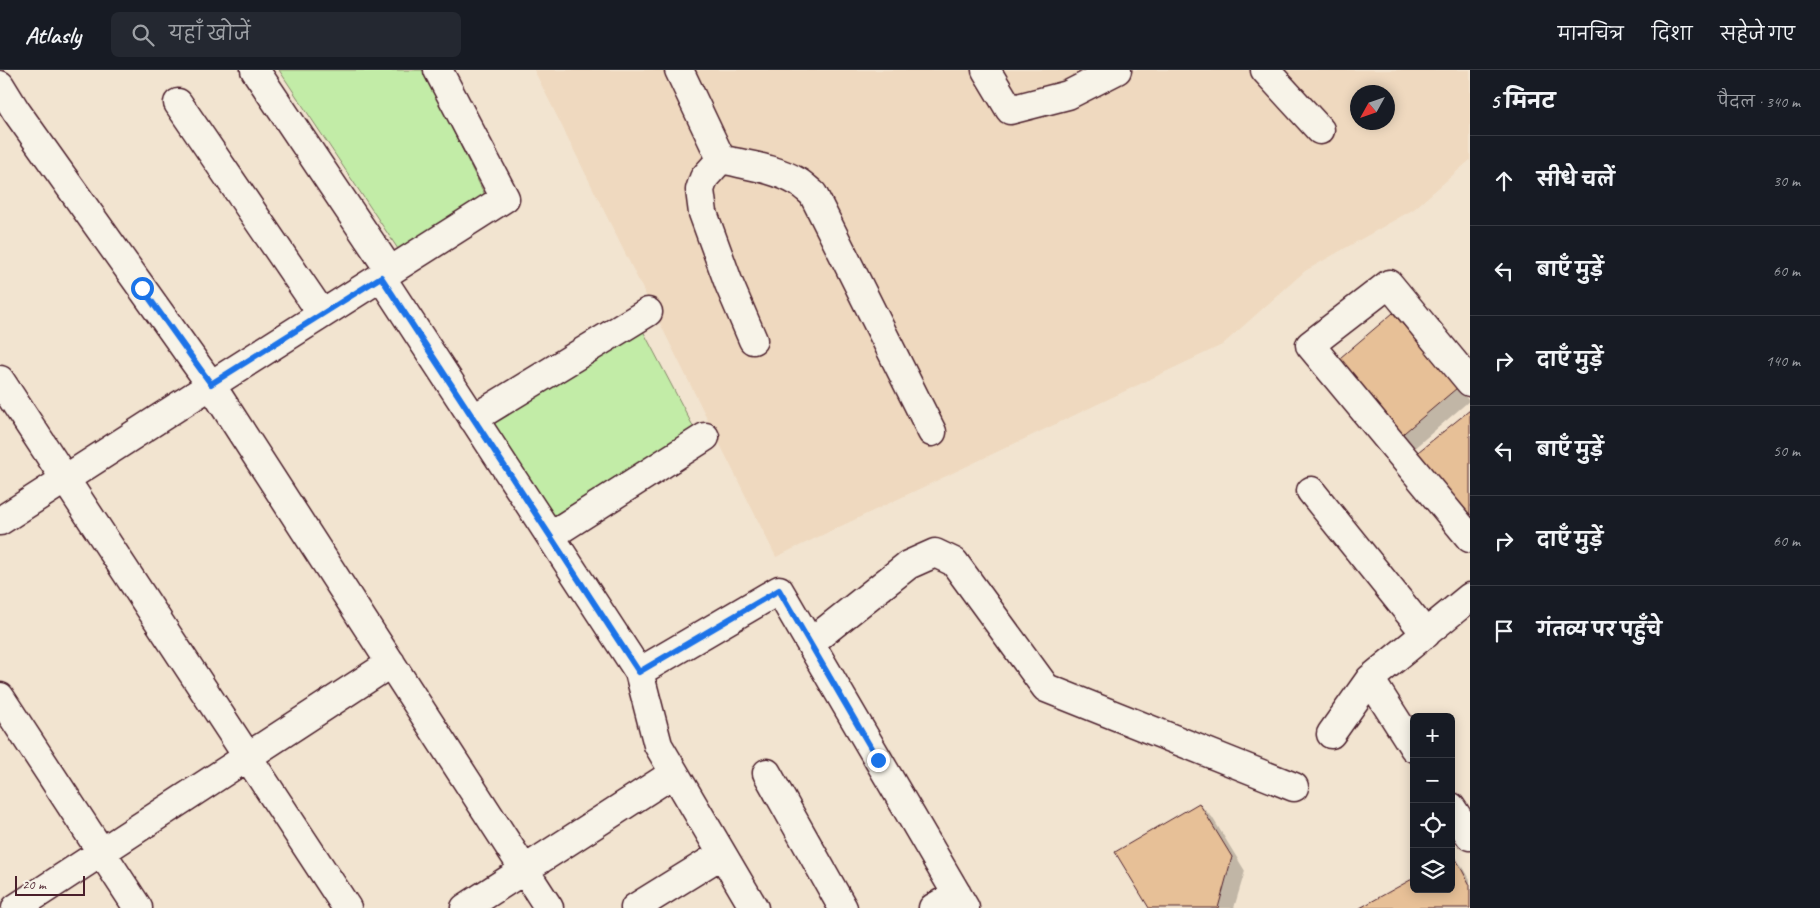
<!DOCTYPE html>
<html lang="hi">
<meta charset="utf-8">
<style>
body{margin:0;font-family:Caveat,"Playpen Sans Deva",sans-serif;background:#242831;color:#f1f3f6}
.controls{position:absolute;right:15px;bottom:15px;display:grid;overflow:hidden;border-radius:8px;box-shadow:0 2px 12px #0003}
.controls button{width:45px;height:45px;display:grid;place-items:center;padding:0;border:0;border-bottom:1px solid #363941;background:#171b24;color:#f1f3f6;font:25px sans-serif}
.compass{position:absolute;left:1350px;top:15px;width:45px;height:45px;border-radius:50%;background:#171b24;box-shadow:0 2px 12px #0003;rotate:230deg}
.scale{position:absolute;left:15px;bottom:12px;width:70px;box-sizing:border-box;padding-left:5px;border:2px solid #4a1f2b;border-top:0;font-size:14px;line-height:18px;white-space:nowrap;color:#4a1f2b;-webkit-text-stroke:4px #f7f3e8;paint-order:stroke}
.stop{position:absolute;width:15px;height:15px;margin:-11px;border:4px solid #1a73e8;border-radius:50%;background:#fff}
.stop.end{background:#1a73e8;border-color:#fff;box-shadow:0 1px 5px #0008}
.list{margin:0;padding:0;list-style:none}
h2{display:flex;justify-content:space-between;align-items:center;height:65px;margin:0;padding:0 20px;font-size:21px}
h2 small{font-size:16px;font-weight:400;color:#9ea1a6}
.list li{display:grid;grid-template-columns:32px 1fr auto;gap:15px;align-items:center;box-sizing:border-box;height:90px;padding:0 20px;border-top:1px solid #363941}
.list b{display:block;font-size:19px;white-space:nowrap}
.list em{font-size:16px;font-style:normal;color:#9ea1a6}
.icon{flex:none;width:28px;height:28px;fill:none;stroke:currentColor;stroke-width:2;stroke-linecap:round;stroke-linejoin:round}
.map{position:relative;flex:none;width:1470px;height:838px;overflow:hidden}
header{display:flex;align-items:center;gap:30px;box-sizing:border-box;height:70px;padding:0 25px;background:#171b24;border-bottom:1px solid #363941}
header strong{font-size:24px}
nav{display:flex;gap:28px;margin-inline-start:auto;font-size:18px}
.search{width:350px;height:45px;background:#242831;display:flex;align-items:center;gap:12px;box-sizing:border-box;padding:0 18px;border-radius:8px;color:#9ea1a6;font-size:19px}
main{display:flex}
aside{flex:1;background:#171b24}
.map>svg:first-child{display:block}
.built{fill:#efd9bf;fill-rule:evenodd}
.green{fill:#c2eca7;stroke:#868669}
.shadow{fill:#0003}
.building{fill:#e7c097;stroke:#4a1f2b}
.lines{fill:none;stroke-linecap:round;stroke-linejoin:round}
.minor-casing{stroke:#4a1f2b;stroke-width:31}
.minor{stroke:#f7f3e8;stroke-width:28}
.route{stroke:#1a73e8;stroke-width:6}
</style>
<header>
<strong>Atlasly</strong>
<div class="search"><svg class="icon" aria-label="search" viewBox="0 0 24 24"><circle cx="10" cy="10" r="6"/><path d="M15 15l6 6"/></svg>यहाँ खोजें</div>
<nav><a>मानचित्र</a><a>दिशा</a><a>सहेजे गए</a></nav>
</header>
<main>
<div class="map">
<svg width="1470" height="838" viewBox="0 0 1470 838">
<rect width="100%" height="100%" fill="#f2e4d0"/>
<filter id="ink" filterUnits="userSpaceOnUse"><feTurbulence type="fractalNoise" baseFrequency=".02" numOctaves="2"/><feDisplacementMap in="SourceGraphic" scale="10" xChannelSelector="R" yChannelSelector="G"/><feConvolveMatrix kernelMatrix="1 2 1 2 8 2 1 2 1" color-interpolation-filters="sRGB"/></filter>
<g filter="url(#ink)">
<path class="built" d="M534 0H1470V90L1414 139 1305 201 1222 275 776 487ZM1358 22H1388V52H1358Z"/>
<path class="green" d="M279 0H423L485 125 398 179Z
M642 259 694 358 553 446 490 352Z"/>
<path class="shadow" d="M1392 244 1469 331 1412 380 1335 293Z
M1199 734 1212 747 1245 801 1234 838H1150Z
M1453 787 1463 797 1470 809V838H1362L1414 819H1451Z"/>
<path class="building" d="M1393 243 1457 318 1398 368 1334 293Z
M1470 340V457L1413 386Z
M1199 733 1232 787 1218 838H1149L1115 782Z
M1454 785 1470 815V838H1360L1414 808V819H1451V787Z"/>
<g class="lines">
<g class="minor-casing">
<path id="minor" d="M255 0 390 201
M679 0 721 89 704 108 700 120 703 143 729 214 753 270
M986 0 1010 40 1068 25 1117 0
M1265 0 1320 60
M0 15 16 41 211 315 549 838
M178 33 322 244
M721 89C746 95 775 98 798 112 803 115 808 120 813 124L932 362
M381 207 639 602 658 675 754 838
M0 310 347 838
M1470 312 1389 214 1310 275 1470 468
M473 349 648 242
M1311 421 1426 564
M0 451 211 315 505 128 438 0
M550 466 705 367
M810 573 908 495 935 483 954 492 1046 618 1294 717
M639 602 779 520 965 838
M1370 609 1414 678
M0 627 138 838
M1331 664 1370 609 1470 527
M767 703 843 838
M1451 737 1470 766
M16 838 391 593
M465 838 674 703
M635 838 722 784
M933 838 957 824"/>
</g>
<use href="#minor" class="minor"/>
</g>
</g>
<g class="lines" filter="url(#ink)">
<path class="route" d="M142 218 211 314 381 207 639 602 779 520 878 690"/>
</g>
</svg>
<div class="controls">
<button>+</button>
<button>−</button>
<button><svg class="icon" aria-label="locate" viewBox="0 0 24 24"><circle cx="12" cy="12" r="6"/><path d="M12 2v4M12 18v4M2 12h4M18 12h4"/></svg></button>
<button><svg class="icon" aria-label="layers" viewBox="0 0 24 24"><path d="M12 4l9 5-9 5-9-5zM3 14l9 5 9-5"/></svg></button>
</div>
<svg class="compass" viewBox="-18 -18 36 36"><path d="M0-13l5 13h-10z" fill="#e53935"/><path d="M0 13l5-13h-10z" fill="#9ea1a6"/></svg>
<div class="scale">20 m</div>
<div class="stop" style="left:142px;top:218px"></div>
<div class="stop end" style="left:878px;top:690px"></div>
</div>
<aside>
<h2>5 मिनट<small>पैदल · 340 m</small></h2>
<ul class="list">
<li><svg class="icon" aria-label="ahead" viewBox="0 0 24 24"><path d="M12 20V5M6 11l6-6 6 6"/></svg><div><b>सीधे चलें</b></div><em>30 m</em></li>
<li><svg class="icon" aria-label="left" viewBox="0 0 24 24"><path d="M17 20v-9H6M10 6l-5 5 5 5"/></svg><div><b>बाएँ मुड़ें</b></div><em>60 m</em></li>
<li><svg class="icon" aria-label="right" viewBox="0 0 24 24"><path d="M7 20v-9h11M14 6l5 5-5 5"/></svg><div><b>दाएँ मुड़ें</b></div><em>140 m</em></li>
<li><svg class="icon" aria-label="left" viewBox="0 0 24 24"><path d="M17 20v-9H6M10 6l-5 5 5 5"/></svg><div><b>बाएँ मुड़ें</b></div><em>50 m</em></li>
<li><svg class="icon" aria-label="right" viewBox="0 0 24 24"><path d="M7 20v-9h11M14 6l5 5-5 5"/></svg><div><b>दाएँ मुड़ें</b></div><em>60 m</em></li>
<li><svg class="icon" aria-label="arrive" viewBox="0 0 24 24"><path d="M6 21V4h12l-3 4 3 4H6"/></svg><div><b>गंतव्य पर पहुँचे</b></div></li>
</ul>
</aside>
</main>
